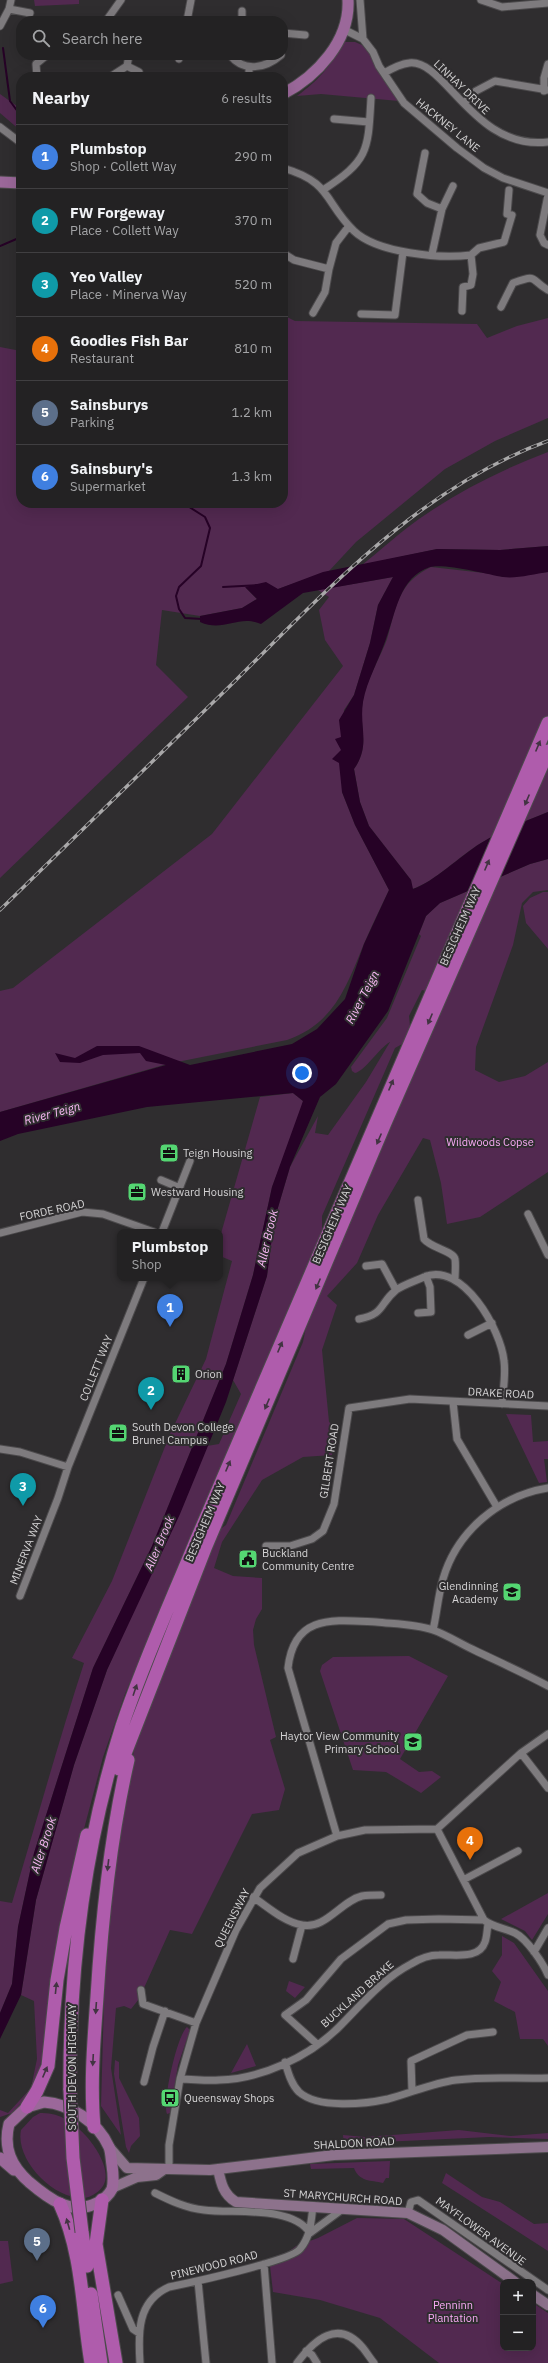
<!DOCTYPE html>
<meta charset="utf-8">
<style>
body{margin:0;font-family:"IBM Plex Sans",sans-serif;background:#2f2f30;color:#f1f3f6}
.controls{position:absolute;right:12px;bottom:12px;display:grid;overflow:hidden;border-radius:8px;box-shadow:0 4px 16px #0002}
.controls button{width:36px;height:36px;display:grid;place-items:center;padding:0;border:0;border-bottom:1px solid #403f41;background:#232223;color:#f1f3f6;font:20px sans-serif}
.you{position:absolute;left:302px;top:1073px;width:14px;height:14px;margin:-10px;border:3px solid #fff;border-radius:50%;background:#1a73e8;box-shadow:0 0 0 6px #1a73e833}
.badge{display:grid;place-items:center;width:26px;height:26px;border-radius:50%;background:#1a73e8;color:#fff;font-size:13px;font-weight:700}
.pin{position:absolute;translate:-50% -33px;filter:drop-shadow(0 1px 2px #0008)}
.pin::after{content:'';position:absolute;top:21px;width:14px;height:12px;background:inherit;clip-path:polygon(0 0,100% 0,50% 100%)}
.popup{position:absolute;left:117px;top:1229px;width:106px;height:52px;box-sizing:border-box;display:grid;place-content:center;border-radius:8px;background:#232223;filter:drop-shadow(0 1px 3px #0005);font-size:13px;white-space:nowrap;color:#a3a4a6}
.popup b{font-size:15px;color:#f1f3f6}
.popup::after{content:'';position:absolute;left:50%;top:100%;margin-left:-8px;border:8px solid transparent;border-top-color:#232223}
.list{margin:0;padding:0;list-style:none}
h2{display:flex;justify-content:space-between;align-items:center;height:52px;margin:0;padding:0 16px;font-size:17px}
h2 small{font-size:13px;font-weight:400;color:#a3a4a6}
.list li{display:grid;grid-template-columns:26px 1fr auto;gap:12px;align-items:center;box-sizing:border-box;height:64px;padding:0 16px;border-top:1px solid #403f41}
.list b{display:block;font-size:15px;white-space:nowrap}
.list p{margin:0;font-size:13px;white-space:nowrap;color:#a3a4a6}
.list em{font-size:13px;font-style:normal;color:#a3a4a6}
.icon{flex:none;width:22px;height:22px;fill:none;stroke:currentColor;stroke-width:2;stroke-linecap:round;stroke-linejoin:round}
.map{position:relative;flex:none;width:548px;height:2363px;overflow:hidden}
.search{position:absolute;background:#232223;box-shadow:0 4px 16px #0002;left:16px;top:16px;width:272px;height:44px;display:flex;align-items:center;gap:10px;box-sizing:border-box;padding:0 14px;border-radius:16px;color:#a3a4a6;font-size:15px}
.panel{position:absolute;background:#232223;box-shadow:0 4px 16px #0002;left:16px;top:72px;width:272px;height:436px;border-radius:16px}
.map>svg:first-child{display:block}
.green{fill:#522950}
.water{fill:#260226}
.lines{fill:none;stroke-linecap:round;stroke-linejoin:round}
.stream{stroke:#260226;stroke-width:2}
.street-casing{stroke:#4c4a4c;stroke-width:9}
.secondary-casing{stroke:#4c4a4c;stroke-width:12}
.primary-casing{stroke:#4c4a4c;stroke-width:13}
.highway-casing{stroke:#4c4a4c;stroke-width:15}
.street{stroke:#7e7b7e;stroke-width:7}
.secondary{stroke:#8d728c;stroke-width:10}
.primary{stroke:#9b689a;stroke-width:11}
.highway{stroke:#af5cac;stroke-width:13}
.rail-casing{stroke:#a9a8a9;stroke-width:3.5}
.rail{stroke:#2f2d2f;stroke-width:2;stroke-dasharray:6;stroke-linecap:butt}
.highway-bridge-casing{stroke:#4c4a4c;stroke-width:15;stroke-linecap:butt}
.highway-bridge{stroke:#af5cac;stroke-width:13}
.oneway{fill:#423442}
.labels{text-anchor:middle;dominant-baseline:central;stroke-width:4;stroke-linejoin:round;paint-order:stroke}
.street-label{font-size:11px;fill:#d4d3d4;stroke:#2f2d2f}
.park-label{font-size:11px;fill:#f9aaf5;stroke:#2f2d2f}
.poi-label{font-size:11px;fill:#d4d3d4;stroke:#2f2d2f;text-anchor:start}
.water-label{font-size:12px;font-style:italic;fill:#fabaf6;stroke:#2f2d2f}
</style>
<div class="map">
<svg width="548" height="2363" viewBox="0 0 548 2363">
<rect width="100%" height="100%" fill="#2f2d2f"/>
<path class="green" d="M34 0H79V4L35 6Z
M343 42H355L362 45 369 52 399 101 321 94 297 96C320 79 329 68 343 42Z
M0 94 21 109V131L0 113Z
M283 315 295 321 477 324 487 338 517 326 548 318V418L495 441 445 469 356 542 329 571 278 589 246 588 257 599 242 608 200 616 162 610 156 665 188 697 0 878V347L21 351V503H283Z
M548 452V546L500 550 437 549 362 565C381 550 399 533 419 519 459 491 503 469 548 452Z
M431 567 493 574 503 577 548 572V812C526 821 501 830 481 843 459 856 435 882 412 889L411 880 369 826 360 802 354 769C370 746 360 732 362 708 364 683 379 661 387 639 392 623 394 607 402 593 409 580 419 573 431 567Z
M393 577 378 605 370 643 354 695 344 710 342 792 355 825 389 890C380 909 371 927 363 946 346 988 333 1024 287 1040L167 1064 0 1112V991L13 988 212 834 343 666 325 640 319 610 329 597 318 590Z
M548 859V890L533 892 522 903 513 945 476 1047 475 1070 499 1082 525 1076 548 1062V1172L480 1217 447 1224 441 1183 430 1140 423 1138 378 1215 357 1263 327 1296 337 1305 322 1350 329 1422 337 1429 332 1455 303 1457 262 1480 222 1542 214 1568 233 1576 262 1578V1609L256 1619 253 1630 254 1645 276 1737 270 1740 285 1789 279 1810 252 1814 192 1934 170 1930 144 1988 140 1987 139 1999 131 2009 124 2006 116 2008 111 2068 121 2135 101 2106 106 1931 122 1802 136 1742 219 1530 226 1525 303 1342 306 1327 452 980 491 898 461 912 426 991 422 990 409 1016 410 1026 404 1043 395 1048 322 1216V1237L125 1694 103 1757 71 1878 43 2055 34 2089 12 2113 0 2117V2110L8 2113 31 2088 37 2059 34 2001 21 1995 36 1900 74 1765 107 1670 207 1446 219 1444 241 1394 233 1380 267 1276 274 1221 290 1167 318 1116 315 1133 328 1135 366 1082 390 1042C379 1048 365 1071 355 1073L352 1071 351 1067 387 1018 421 936 419 934 426 916 440 903 530 864Z
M543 892H548V949L526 923 523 906 530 898Z
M293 1093 303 1101 302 1109 272 1187 253 1275 226 1364 152 1546 93 1668 34 1853 18 1927 12 1984 0 2013V1901L12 1903C36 1823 58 1743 84 1663L72 1658 112 1581 170 1434 206 1359 232 1261 220 1256V1237L260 1097Z
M506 1414 531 1415 533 1442 548 1441V1459H544L547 1482 539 1483Z
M409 1656 448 1676 400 1759 419 1772 432 1771 441 1777 421 1793 386 1772 353 1770 320 1671 322 1665 333 1657Z
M548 1893V1914L532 1940 525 1931 501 1919Z
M502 1936 514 1943 548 1991V2046L543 2039H520L515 2012 494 2001 501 1982 492 1971 502 1955Z
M289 1981 305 1987 295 1998 286 1991Z
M187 2027 190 2030 178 2065 170 2113 167 2114C162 2103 177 2035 187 2027Z
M247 2044 256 2066 231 2073Z
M115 2060 119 2062V2078L139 2118 140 2136 131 2146 129 2153 126 2147 114 2074Z
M40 2113C59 2112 75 2123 87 2137 99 2151 117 2180 96 2193 92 2196 87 2198 82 2198 52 2198 15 2159 21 2130L33 2117Z
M459 2130 511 2136 548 2133V2139L489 2137 382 2142 364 2144 354 2143 350 2146 344 2147 343 2135 365 2137Z
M390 2161 389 2178H386L383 2183C371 2180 359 2182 354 2168L311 2169 310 2164Z
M446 2173 482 2197 500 2202 534 2224 548 2223V2251L442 2183Z
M357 2218 404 2219 503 2284V2348H533V2303L548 2313V2363H439L380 2318 320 2300 273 2292 270 2266 296 2246 318 2238Z
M0 2241H8L13 2281 0 2284Z"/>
<path class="water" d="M548 546V572C534 574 516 579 503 577 487 574 444 563 430 567 399 577 396 613 386 639 379 660 367 680 363 702 359 728 371 745 354 769L360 802 369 826 411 880 413 889C434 882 460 856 481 843 501 830 526 821 548 812V859L530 864 440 903 426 916 388 1011 336 1084 320 1097 290 1167 274 1221 267 1276 226 1402 180 1514 107 1670 74 1765 36 1900 21 1995 0 2039V2013L12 1984 18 1927 34 1853 93 1668 152 1546 226 1364 253 1275 272 1187 303 1101 293 1093 147 1107 18 1134 0 1141V1112L166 1065 146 1061 140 1053 103 1055 80 1063 60 1062 55 1053 75 1058 97 1046H139L190 1065 292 1044 317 1029 345 999 364 944 389 890 355 825 342 792 339 763 332 759 341 750 335 739 341 737 339 720 354 695 370 643 378 605 393 577 303 593 261 624C238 614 224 633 200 622V616L242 608 257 599 245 587 266 582 278 589 323 572 437 549 500 550Z"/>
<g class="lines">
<path class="stream" d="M3 48 10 101 21 116
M0 246 21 237
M183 503 205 517 210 528 201 566 179 587 176 596 179 609 185 618 202 619
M223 587 259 585"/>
<g class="street-casing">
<path id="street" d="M360 0 363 39
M481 0 502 7 548 3
M9 9 30 13
M242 11V21
M106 21 121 0
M187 21 191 0
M0 26 9 9 11 0
M343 29 363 39 373 52 379 66 404 103 457 148 484 168 503 178 548 193
M283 33 305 35
M230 55C244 73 266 68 281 55
M179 59 180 55
M127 66 139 72
M384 73C391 69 400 64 409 63 445 58 474 151 548 142
M37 77 36 64 47 55
M110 77 127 66 129 55
M249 77V68
M544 91V78L548 64
M464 103 476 91 495 81 548 90
M334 119 369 122
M0 127 21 143
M425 153 417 194 427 203 442 209 453 186
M283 168C332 182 324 202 354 231 377 253 440 259 471 255
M323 190C369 160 368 151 371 98
M548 195 540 235 544 243 548 245
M283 253 294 260 329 269
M432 254 442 209
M471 255 479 248 504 242 512 215 507 214 509 190
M501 307 513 283C539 274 529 279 548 290
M462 311 463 287 471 285 473 274 471 255
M313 313 325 292 329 269 336 243 349 226
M361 314 395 315 403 252
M161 1180 180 1188
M418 1200 424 1239C431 1248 453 1251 455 1259 456 1265 455 1273 455 1279
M528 1214 548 1255
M162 1232 190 1161
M0 1233 82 1212 103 1214 154 1232
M366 1266 382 1264 396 1290
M418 1313 431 1312 430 1287 426 1276
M359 1319C385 1314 379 1304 396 1290 403 1285 415 1281 424 1277 463 1261 501 1330 504 1361 506 1375 503 1390 502 1404
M468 1335 492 1323
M453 1402 457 1439 497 1507
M0 1449 20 1452 68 1467
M266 1546H290L312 1539 323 1531 334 1504 349 1408 410 1399 548 1406
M20 1596 58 1498 68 1467 144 1278
M433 1630C437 1613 438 1596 443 1579 457 1531 499 1496 548 1488
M521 1753 548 1788
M437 1829 484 1920C492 1927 505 1928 515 1933 527 1939 543 1963 548 1975
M337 1836 288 1668C294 1614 333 1620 376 1622 395 1624 415 1624 433 1630 447 1635 461 1644 474 1650 499 1662 524 1673 548 1686
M465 1879 518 1851
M253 1897C268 1907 284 1922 302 1925 325 1930 341 1901 362 1896 368 1895 375 1895 381 1895
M534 1952 548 1928
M293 1959 302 1925
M141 1990 143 2004 196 2023
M317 2044 285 2015 306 2000 341 1959 388 1924 406 1920 439 1919 484 1920
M285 2062C288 2072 291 2084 299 2092 318 2109 365 2104 388 2099 411 2093 432 2083 456 2080 487 2076 517 2079 548 2078
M180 2079C193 2079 206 2081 219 2080 261 2079 309 2057 339 2027 361 2005 382 1979 411 1964 419 1959 430 1955 439 1955 454 1954 479 1960 485 1942 487 1937 487 1930 488 1924
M144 2082 153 2047 165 2011
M412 2091 411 2061 467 2035 493 2032
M169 2170V2145L180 2079 196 2023 236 1930 260 1888 298 1853 337 1836 365 1830 437 1829 521 1753 548 1734
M155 2193C171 2201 186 2208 204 2210 234 2214 292 2205 310 2233L344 2208
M408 2213 411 2202 418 2200 548 2290
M264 2264 272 2363
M198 2281 206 2363
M118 2295 133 2329 139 2333
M306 2351 312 2355 317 2363
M140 2363C138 2333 137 2301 169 2287 189 2283 291 2261 300 2249 311 2236 311 2221 313 2206
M297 2363C314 2340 338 2318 363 2348 367 2353 370 2358 374 2363"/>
</g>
<g class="secondary-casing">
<path id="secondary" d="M109 2147 127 2168 210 2170 334 2155 548 2147
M218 2169C221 2183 223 2194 236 2202L408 2213 443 2230 515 2282
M112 2188 137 2177 156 2175 163 2170
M533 2295 548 2305"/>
</g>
<g class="primary-casing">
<path id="primary" d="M283 94C317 76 350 41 348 0
M0 182 21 183
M44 2102C70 2104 98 2122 109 2147 111 2152 111 2159 112 2165 113 2172 114 2181 112 2189 109 2195 103 2200 97 2203 71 2216 49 2199 29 2182 11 2166 3 2148 9 2124L27 2107Z
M0 2158 14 2170"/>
</g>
<g class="highway-casing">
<path id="highway" d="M119 1769 206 1546 385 1123 548 751
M70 2090C69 1968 85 1843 122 1726 143 1663 171 1602 196 1541L548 723
M27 2107 37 2091 48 2066 57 1980 66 1928 87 1835
M94 2127C90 2083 94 2040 97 1997 102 1916 110 1838 128 1760
M102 2200 96 2244 116 2363
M60 2204C83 2254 82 2310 91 2363
M82 2232 87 2266
M91 2294 101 2363"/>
</g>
<use href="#street" class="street"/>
<use href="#secondary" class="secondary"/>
<use href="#primary" class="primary"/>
<use href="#highway" class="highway"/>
<g class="rail-casing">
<path id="rail" d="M0 910C78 834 157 757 235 681 329 588 421 487 548 441"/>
</g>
<use href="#rail" class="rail"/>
<g class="highway-bridge-casing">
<path id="highway-bridge" d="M70 2090 73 2158 82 2232"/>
</g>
<use href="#highway-bridge" class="highway-bridge"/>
</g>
<defs><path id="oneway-solid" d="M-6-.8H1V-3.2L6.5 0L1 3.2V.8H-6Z"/></defs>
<g class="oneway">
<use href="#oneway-solid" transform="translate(538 746) rotate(-67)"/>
<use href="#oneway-solid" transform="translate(527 800) rotate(113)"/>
<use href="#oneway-solid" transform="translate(487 865) rotate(-67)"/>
<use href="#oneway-solid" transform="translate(430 1019) rotate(113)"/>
<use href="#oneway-solid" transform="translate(391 1085) rotate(-67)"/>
<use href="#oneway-solid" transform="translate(379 1139) rotate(113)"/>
<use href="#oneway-solid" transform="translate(318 1284) rotate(113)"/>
<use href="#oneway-solid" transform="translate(280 1347) rotate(-67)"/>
<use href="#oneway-solid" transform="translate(267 1404) rotate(113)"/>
<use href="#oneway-solid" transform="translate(228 1466) rotate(-67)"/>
<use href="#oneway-solid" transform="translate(135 1690) rotate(-71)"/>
<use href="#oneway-solid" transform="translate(108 1865) rotate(97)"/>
<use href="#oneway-solid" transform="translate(56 1988) rotate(-84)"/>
<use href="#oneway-solid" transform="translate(96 2008) rotate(94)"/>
<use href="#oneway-solid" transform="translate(93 2060) rotate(93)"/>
<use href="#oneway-solid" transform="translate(45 2072) rotate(-67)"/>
<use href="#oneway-solid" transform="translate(68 2224) rotate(-106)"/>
</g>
<defs>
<g id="office-square" transform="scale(1)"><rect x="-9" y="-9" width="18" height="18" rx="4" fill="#54d672" stroke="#2f2d2f"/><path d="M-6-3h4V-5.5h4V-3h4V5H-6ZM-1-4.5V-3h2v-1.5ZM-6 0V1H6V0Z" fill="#111"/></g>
<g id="building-square" transform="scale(1)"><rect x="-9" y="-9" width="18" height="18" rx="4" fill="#54d672" stroke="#2f2d2f"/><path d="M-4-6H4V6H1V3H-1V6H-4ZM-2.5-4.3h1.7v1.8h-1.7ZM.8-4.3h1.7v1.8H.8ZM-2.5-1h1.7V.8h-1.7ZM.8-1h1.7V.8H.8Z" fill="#111"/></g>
<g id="civic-square" transform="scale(1)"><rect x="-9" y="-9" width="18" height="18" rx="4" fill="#54d672" stroke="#2f2d2f"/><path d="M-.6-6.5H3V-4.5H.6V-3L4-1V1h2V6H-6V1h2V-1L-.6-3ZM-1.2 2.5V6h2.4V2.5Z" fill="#111"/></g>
<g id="school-square" transform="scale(1)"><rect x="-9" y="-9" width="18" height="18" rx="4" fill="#54d672" stroke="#2f2d2f"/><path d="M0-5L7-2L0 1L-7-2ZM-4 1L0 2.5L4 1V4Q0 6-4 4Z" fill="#111"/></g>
<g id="bus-square" transform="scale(1)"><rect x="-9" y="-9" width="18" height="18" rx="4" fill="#54d672" stroke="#2f2d2f"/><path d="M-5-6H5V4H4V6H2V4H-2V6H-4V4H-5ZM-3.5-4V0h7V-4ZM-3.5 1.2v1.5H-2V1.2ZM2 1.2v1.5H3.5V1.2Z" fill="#111"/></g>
</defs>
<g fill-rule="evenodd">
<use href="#office-square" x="169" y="1153"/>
<use href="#office-square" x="137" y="1192"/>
<use href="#building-square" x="181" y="1374"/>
<use href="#office-square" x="118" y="1433"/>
<use href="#civic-square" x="248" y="1559"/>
<use href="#school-square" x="512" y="1592"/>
<use href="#school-square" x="413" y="1742"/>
<use href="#bus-square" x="170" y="2098"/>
</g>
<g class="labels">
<g class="street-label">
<text transform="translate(462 87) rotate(44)">LINHAY DRIVE</text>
<text transform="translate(448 125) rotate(39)">HACKNEY LANE</text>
<text transform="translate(460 926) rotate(-66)">BESIGHEIM WAY</text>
<text transform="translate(52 1210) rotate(-12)">FORDE ROAD</text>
<text transform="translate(332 1224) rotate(-67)">BESIGHEIM WAY</text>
<text transform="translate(96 1368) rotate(-68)">COLLETT WAY</text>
<text transform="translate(501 1393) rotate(3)">DRAKE ROAD</text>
<text transform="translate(329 1461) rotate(-81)">GILBERT ROAD</text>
<text transform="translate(205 1522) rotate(-67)">BESIGHEIM WAY</text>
<text transform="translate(26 1550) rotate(-69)">MINERVA WAY</text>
<text transform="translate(232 1918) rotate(-63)">QUEENSWAY</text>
<text transform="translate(357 1994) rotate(-42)">BUCKLAND BRAKE</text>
<text transform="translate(72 2067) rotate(-90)">SOUTH DEVON HIGHWAY</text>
<text transform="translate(354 2143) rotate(-3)">SHALDON ROAD</text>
<text transform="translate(343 2197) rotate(4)">ST MARYCHURCH ROAD</text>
<text transform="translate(481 2231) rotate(36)">MAYFLOWER AVENUE</text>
<text transform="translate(214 2265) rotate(-14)">PINEWOOD ROAD</text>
</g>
<g class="park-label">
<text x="490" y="1142">Wildwoods Copse</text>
<text x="453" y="2305">Penninn<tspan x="453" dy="13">Plantation</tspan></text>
</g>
<g class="poi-label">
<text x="183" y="1153">Teign Housing</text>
<text x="151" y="1192">Westward Housing</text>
<text x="195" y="1374">Orion</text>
<text x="132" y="1427">South Devon College<tspan x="132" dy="13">Brunel Campus</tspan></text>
<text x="262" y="1553">Buckland<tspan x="262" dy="13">Community Centre</tspan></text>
<text x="498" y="1586" text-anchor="end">Glendinning<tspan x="498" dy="13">Academy</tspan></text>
<text x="399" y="1736" text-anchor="end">Haytor View Community<tspan x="399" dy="13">Primary School</tspan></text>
<text x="184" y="2098">Queensway Shops</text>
</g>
<g class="water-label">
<text transform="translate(362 997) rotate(-62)">River Teign</text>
<text transform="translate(52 1113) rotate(-15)">River Teign</text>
<text transform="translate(267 1238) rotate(-77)">Aller Brook</text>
<text transform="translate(159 1543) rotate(-67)">Aller Brook</text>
<text transform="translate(43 1845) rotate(-72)">Aller Brook</text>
</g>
</g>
</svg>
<div class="controls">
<button>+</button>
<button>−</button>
</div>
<div class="you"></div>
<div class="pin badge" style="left:170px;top:1327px;background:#3f7fe0">1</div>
<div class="popup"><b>Plumbstop</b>Shop</div>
<div class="pin badge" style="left:151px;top:1410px;background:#0f9aa8">2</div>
<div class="pin badge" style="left:23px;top:1506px;background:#0f9aa8">3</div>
<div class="pin badge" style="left:470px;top:1860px;background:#e8710a">4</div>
<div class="pin badge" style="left:37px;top:2261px;background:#5c6f8a">5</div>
<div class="pin badge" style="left:43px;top:2328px;background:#3f7fe0">6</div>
<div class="search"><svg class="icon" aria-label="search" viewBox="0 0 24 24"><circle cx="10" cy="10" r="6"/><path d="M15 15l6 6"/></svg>Search here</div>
<section class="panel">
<h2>Nearby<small>6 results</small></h2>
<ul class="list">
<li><span class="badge" style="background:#3f7fe0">1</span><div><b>Plumbstop</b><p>Shop · Collett Way</p></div><em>290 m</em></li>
<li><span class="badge" style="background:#0f9aa8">2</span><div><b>FW Forgeway</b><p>Place · Collett Way</p></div><em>370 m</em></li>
<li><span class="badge" style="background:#0f9aa8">3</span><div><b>Yeo Valley</b><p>Place · Minerva Way</p></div><em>520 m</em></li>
<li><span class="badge" style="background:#e8710a">4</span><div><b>Goodies Fish Bar</b><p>Restaurant</p></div><em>810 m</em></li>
<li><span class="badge" style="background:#5c6f8a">5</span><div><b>Sainsburys</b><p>Parking</p></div><em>1.2 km</em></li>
<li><span class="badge" style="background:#3f7fe0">6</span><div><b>Sainsbury's</b><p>Supermarket</p></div><em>1.3 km</em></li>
</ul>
</section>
</div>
